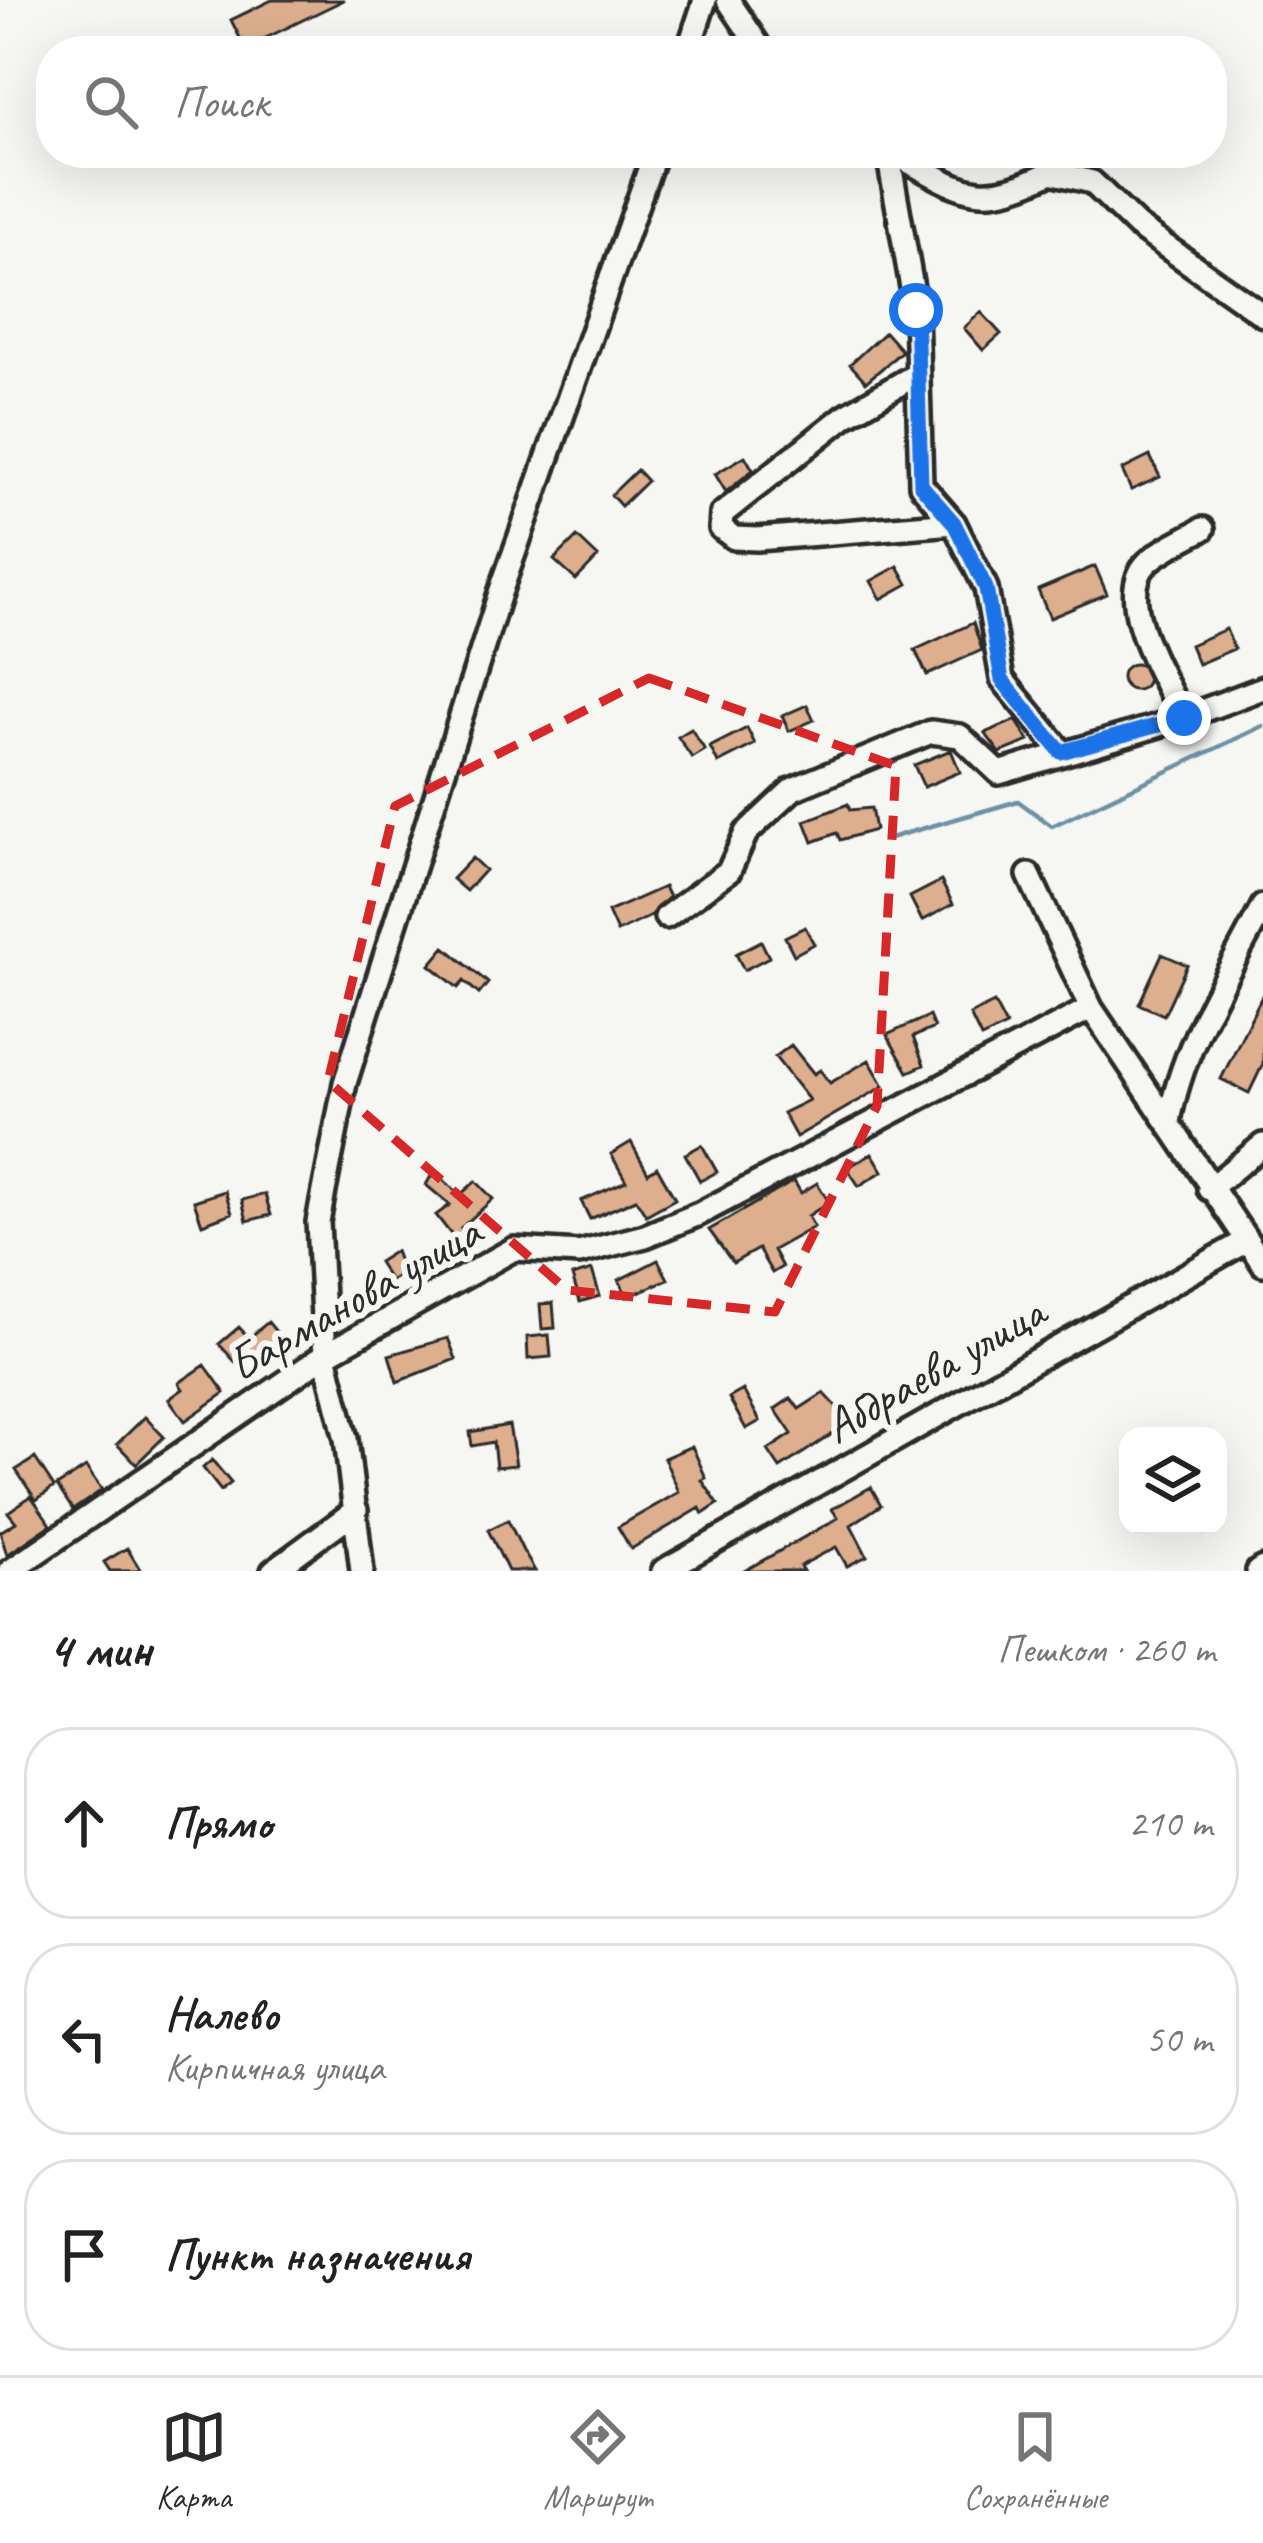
<!DOCTYPE html>
<html lang="ru">
<meta charset="utf-8">
<style>
body{margin:0;font-family:Caveat,sans-serif;background:#f2f2f2;color:#222}
.controls{position:absolute;right:36px;bottom:36px;display:grid;overflow:hidden;border-radius:24px;box-shadow:0 12px 48px #0002}
.controls button{width:108px;height:108px;display:grid;place-items:center;padding:0;border:0;border-bottom:3px solid #e0e0e0;background:#fff;color:#222;font:60px sans-serif}
.stop{position:absolute;width:36px;height:36px;margin:-27px;border:9px solid #1a73e8;border-radius:50%;background:#fff}
.stop.end{background:#1a73e8;border-color:#fff;box-shadow:0 3px 12px #0008}
.list{margin:0;padding:0;list-style:none}
h2{display:flex;justify-content:space-between;align-items:center;height:156px;margin:0;padding:0 48px;font-size:51px}
h2 small{font-size:39px;font-weight:400;color:#767676}
.list li{display:grid;grid-template-columns:78px 1fr auto;gap:36px;align-items:center;box-sizing:border-box;height:192px;margin:0 24px 24px;padding:0 24px;border:3px solid #e0e0e0;border-radius:48px}
.list b{display:block;font-size:45px;white-space:nowrap}
.list p{margin:0;font-size:39px;white-space:nowrap;color:#767676}
.list em{font-size:39px;font-style:normal;color:#767676}
.icon{flex:none;width:66px;height:66px;fill:none;stroke:currentColor;stroke-width:2;stroke-linecap:round;stroke-linejoin:round}
.map{position:relative;flex:none;width:1263px;height:1571px;overflow:hidden}
.search{position:absolute;background:#fff;box-shadow:0 12px 48px #0002;left:36px;right:36px;top:36px;height:132px;display:flex;align-items:center;gap:30px;box-sizing:border-box;padding:0 42px;border-radius:48px;color:#767676;font-size:45px}
.sheet{height:804px;background:#fff}
nav{display:flex;justify-content:space-around;align-items:center;box-sizing:border-box;height:168px;border-top:3px solid #e0e0e0;background:#fff;font-size:33px;color:#767676}
nav a{display:grid;justify-items:center;gap:6px}
nav .on{color:#2b2b2b}
.map>svg:first-child{display:block}
.lines{fill:none;stroke-linecap:round;stroke-linejoin:round}
.stream{stroke:#6c91a6;stroke-width:4.5}
.building{fill:#ddaf8e;stroke:#2b2b2b;stroke-width:3}
.minor-casing{stroke:#2b2b2b;stroke-width:30}
.minor{stroke:#f6f6f2;stroke-width:21}
.route{stroke:#1a73e8;stroke-width:15}
.marked{fill:none;stroke:#d62828;stroke-width:9;stroke-dasharray:24 15;stroke-linejoin:round}
.labels{text-anchor:middle;dominant-baseline:central;stroke-width:12;stroke-linejoin:round;paint-order:stroke}
.street-label{font-size:48px;fill:#2b2b2b;stroke:#f6f6f2}
</style>
<div class="map">
<svg width="1263" height="1571" viewBox="0 0 1263 1571">
<rect width="100%" height="100%" fill="#f6f6f2"/>
<filter id="ink" filterUnits="userSpaceOnUse"><feTurbulence type="fractalNoise" baseFrequency=".00833" numOctaves="2"/><feDisplacementMap in="SourceGraphic" scale="24" xChannelSelector="R" yChannelSelector="G"/><feConvolveMatrix kernelMatrix="1 2 1 2 8 2 1 2 1" color-interpolation-filters="sRGB"/></filter>
<g filter="url(#ink)">
<g class="lines">
<path class="stream" d="M890 838 1018 801 1052 826 1263 726"/>
</g>
<path class="building" d="M272 0H344L245 48 231 20Z
M981 312 1001 334 983 350 964 328Z
M885 332 902 351 866 382 850 364Z
M745 456 753 470 726 492 715 474Z
M1150 456 1160 477 1131 490 1122 470Z
M637 470 647 481 621 506 611 495Z
M577 537 598 557 576 580 554 560Z
M898 566 908 584 881 599 871 581Z
M1095 566 1107 594 1050 618 1038 590Z
M973 623 982 650 927 675 915 650Z
M1226 629 1234 649 1198 664 1190 645Z
M1122 677a13 13 0 1 1 26 0a13 13 0 1 1-26 0Z
M807 705 814 720 789 731 782 716Z
M1016 720 1029 741 1000 753 985 733Z
M747 728 755 744 718 763 710 747Z
M691 729 705 750 692 758 678 737Z
M951 750 960 772 924 787 914 765Z
M848 804 850 810 871 808 875 830 840 840 837 833 813 842 805 821Z
M472 858 485 870 466 891 452 879Z
M941 881 953 904 922 921 910 897Z
M664 887 669 897 651 916 617 932 608 912Z
M805 927 814 944 794 955 785 937Z
M761 941 769 957 744 970 736 954Z
M445 947 488 983 479 994 464 981 458 988 430 965Z
M1162 954 1187 965 1164 1015 1139 1004Z
M1263 994V1064L1249 1093 1221 1079Z
M994 1003 1006 1026 981 1038 970 1015Z
M929 1016 934 1028 913 1037 924 1065 908 1072 887 1035Z
M791 1045 814 1074 820 1070 830 1083 869 1060 884 1086 796 1137 783 1113 809 1100 775 1057Z
M631 1142 648 1173 657 1167 675 1199 646 1215 636 1199 590 1219 581 1201 626 1181 611 1154Z
M702 1145 717 1172 700 1181 685 1154Z
M872 1153 883 1171 859 1186 847 1168Z
M434 1171 460 1195 476 1181 493 1199 461 1228 466 1234 456 1241 436 1215 450 1205 426 1185Z
M794 1181 801 1193 817 1183 829 1202 808 1216 814 1227 773 1250 782 1267 772 1273 758 1249 733 1263 709 1230Z
M225 1191 232 1213 202 1224 194 1201Z
M265 1194 271 1215 247 1221 242 1200Z
M395 1251 403 1273 390 1281 378 1262Z
M658 1260 668 1279 627 1297 619 1280Z
M592 1270 600 1296 580 1302 572 1276Z
M553 1303 555 1328 542 1329 540 1304Z
M268 1322 283 1340 245 1373 219 1344 239 1327 249 1338Z
M549 1335 551 1357 528 1359 527 1337Z
M448 1338 456 1359 397 1382 389 1355Z
M205 1365 225 1393 185 1421 169 1399 183 1389 179 1383Z
M743 1390 760 1421 746 1429 729 1398Z
M824 1393 851 1422 780 1468 768 1450 792 1434 775 1409 791 1398 799 1409Z
M145 1417 164 1437 136 1464 117 1444Z
M509 1425 516 1465 496 1467 493 1442 472 1446 470 1432Z
M692 1446 706 1478 702 1480 718 1504 703 1514 700 1508 631 1549 618 1527 679 1492 664 1458Z
M35 1458 54 1487 36 1500 16 1470Z
M212 1460 231 1483 221 1491 203 1468Z
M86 1467 102 1490 73 1510 57 1486Z
M871 1487 881 1505 851 1525 867 1556 847 1566 836 1547 800 1566 803 1571H744L838 1518 832 1509Z
M31 1496 51 1525 7 1555 0 1532 16 1522 8 1512Z
M508 1520 523 1551 535 1571H508L488 1530Z
M127 1548 141 1571H110L104 1562Z"/>
<g class="lines">
<g class="minor-casing">
<path id="minor" d="M728 0 762 51
M688 51 705 0
M888 153 916 310 921 485 954 523 986 588 1002 679 1062 752
M892 153C963 189 974 210 1051 172L1092 182 1137 226 1263 315
M917 374 845 416 722 514 721 528 734 538 757 539 954 523
M1183 718C1166 681 1112 599 1147 563 1162 549 1185 539 1203 529
M1029 875 1091 1008 1263 1264
M666 917 729 871 746 833 793 789 931 732 960 736 999 773 1183 718 1263 688
M1169 1122C1182 1045 1228 975 1263 906
M1209 1189 1263 1145
M10 1571 325 1355 514 1249 579 1253 645 1236 699 1214 1091 1008
M273 1571 356 1510
M362 1571 346 1439 325 1355 318 1222 345 1083 500 593 655 153
M663 1571 1246 1241
M1258 1571 1263 1568"/>
</g>
<use href="#minor" class="minor"/>
</g>
</g>
<g class="lines" filter="url(#ink)">
<path class="route" d="M916 310 921 485 954 523 986 588 1002 680 1061 752 1184 718"/>
</g>
<path class="marked" d="M649 678 896 766 877 1106 775 1312 567 1290 328 1081 395 806Z"/>
<g class="labels">
<g class="street-label">
<text transform="translate(354 1298) rotate(-30)">Барманова улица</text>
<text transform="translate(934 1369) rotate(-30)">Абдраева улица</text>
</g>
</g>
</svg>
<div class="controls">
<button><svg class="icon" aria-label="layers" viewBox="0 0 24 24"><path d="M12 4l9 5-9 5-9-5zM3 14l9 5 9-5"/></svg></button>
</div>
<div class="stop" style="left:916px;top:310px"></div>
<div class="stop end" style="left:1184px;top:718px"></div>
<div class="search"><svg class="icon" aria-label="search" viewBox="0 0 24 24"><circle cx="10" cy="10" r="6"/><path d="M15 15l6 6"/></svg>Поиск</div>
</div>
<section class="sheet">
<h2>4 мин<small>Пешком · 260 m</small></h2>
<ul class="list">
<li><svg class="icon" aria-label="ahead" viewBox="0 0 24 24"><path d="M12 20V5M6 11l6-6 6 6"/></svg><div><b>Прямо</b></div><em>210 m</em></li>
<li><svg class="icon" aria-label="left" viewBox="0 0 24 24"><path d="M17 20v-9H6M10 6l-5 5 5 5"/></svg><div><b>Налево</b><p>Кирпичная улица</p></div><em>50 m</em></li>
<li><svg class="icon" aria-label="arrive" viewBox="0 0 24 24"><path d="M6 21V4h12l-3 4 3 4H6"/></svg><div><b>Пункт назначения</b></div></li>
</ul>
</section>
<nav>
<a class="on"><svg class="icon" aria-label="map" viewBox="0 0 24 24"><path d="M3 6l6-2 6 2 6-2v14l-6 2-6-2-6 2zM9 4v14M15 6v14"/></svg>Карта</a>
<a><svg class="icon" aria-label="directions" viewBox="0 0 24 24"><path d="M12 3l9 9-9 9-9-9zM9 14v-3h6M13 9l2 2-2 2"/></svg>Маршрут</a>
<a><svg class="icon" aria-label="saved" viewBox="0 0 24 24"><path d="M7 4h10v16l-5-4-5 4z"/></svg>Сохранённые</a>
</nav>
